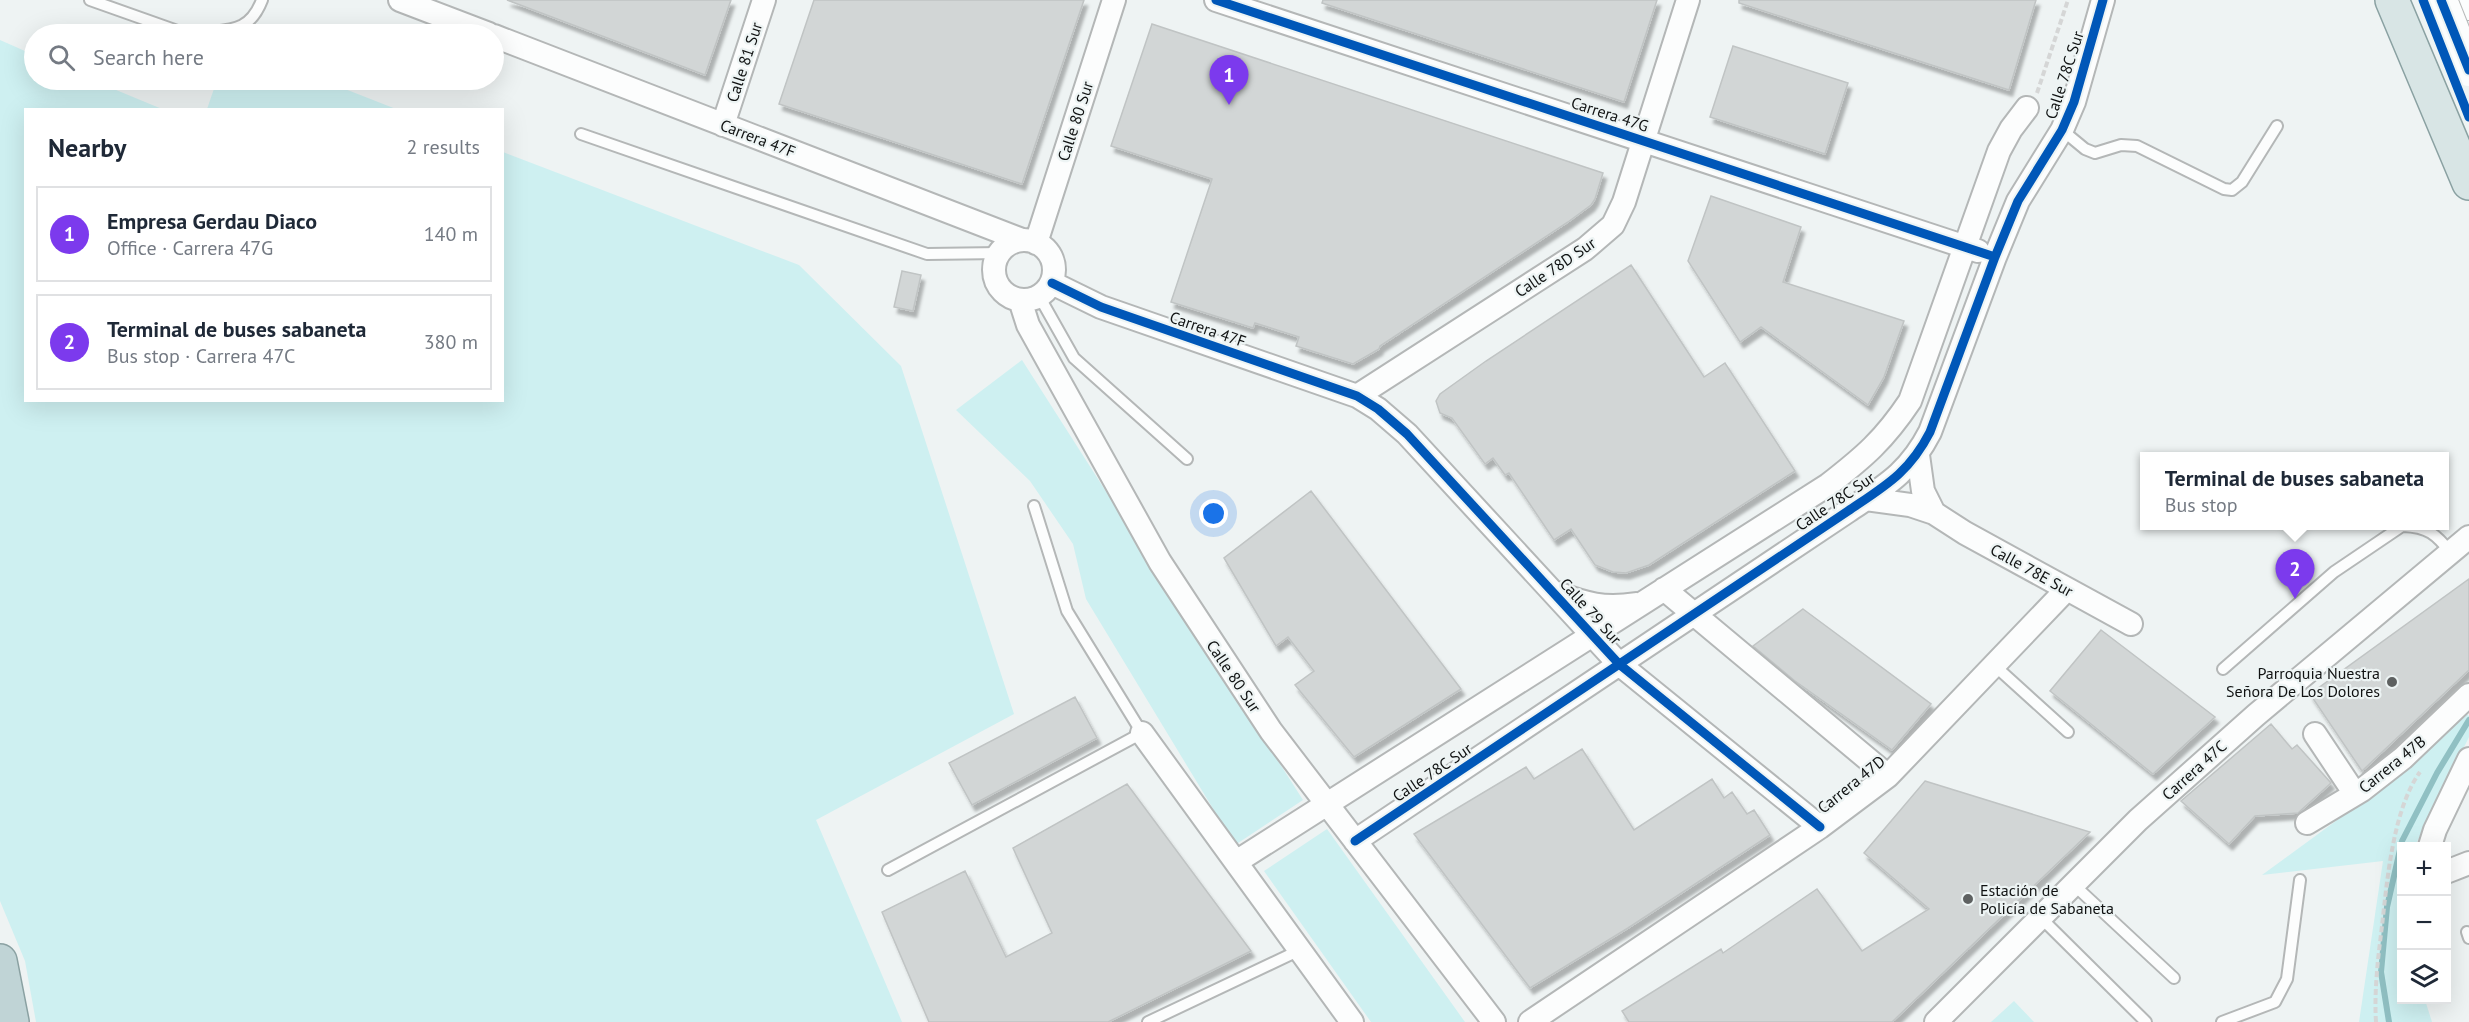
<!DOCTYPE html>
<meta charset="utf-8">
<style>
body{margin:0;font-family:"PT Sans",sans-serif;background:#f2f2f3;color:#1f2937}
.controls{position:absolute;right:18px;bottom:18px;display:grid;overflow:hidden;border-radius:0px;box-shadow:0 6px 24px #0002}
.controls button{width:54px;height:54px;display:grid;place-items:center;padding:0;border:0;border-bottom:2px solid #e0e1e3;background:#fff;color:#1f2937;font:30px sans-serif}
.you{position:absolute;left:1214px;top:514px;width:21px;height:21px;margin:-15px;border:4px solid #fff;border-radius:50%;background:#1a73e8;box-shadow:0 0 0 9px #1a73e833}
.badge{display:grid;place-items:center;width:39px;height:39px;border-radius:50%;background:#7c3aed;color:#fff;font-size:20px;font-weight:700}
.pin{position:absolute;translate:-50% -50px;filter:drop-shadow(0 2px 3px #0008)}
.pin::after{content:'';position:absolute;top:32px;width:21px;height:18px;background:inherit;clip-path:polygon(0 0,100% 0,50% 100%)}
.popup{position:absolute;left:2140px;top:452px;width:309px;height:78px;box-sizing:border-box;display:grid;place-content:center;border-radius:0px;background:#fff;filter:drop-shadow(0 2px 4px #0005);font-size:20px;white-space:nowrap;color:#747a83}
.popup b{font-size:22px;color:#1f2937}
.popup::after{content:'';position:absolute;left:50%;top:100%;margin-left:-12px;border:12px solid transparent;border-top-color:#fff}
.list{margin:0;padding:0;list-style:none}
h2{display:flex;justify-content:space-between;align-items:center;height:78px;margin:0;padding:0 24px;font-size:26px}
h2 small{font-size:20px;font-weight:400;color:#747a83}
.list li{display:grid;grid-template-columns:39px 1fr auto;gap:18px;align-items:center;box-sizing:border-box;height:96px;margin:0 12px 12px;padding:0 12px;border:2px solid #e0e1e3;border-radius:0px}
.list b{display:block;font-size:22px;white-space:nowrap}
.list p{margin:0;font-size:20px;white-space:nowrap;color:#747a83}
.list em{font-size:20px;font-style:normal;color:#747a83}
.icon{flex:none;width:33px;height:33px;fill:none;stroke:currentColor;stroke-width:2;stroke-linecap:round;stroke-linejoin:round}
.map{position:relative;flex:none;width:2469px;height:1022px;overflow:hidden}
.search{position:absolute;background:#fff;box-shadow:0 6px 24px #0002;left:24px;top:24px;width:480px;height:66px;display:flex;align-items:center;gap:15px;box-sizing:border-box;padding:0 21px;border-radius:33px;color:#747a83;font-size:22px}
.panel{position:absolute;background:#fff;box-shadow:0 6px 24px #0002;left:24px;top:108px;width:480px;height:294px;border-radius:0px}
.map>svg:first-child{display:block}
.green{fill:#cef0f1}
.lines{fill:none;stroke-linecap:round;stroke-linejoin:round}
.stream{stroke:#90c0c3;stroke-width:6}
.building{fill:#d2d6d6;stroke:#c0c4c4;stroke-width:1.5;filter:url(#shadow)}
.lane-casing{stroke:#b4b7b7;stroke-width:14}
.street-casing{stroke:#b4b7b7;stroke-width:26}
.secondary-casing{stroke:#b4b7b7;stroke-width:34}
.primary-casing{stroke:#8aa1a2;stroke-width:36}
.highway-casing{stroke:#8aa1a2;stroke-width:36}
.path{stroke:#d5d6d6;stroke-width:4;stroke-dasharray:6 3;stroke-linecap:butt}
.lane{stroke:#fcfdfd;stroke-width:10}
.street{stroke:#fcfdfd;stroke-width:22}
.secondary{stroke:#fcfdfd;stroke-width:32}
.primary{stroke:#d8e5e5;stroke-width:33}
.highway{stroke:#c0d4d6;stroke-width:33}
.secondary-bridge-casing{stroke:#b4b7b7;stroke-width:34;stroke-linecap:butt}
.secondary-bridge{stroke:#fcfdfd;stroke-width:32}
.cycleway-casing{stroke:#edf4f4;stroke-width:13}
.cycleway{stroke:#0057b8;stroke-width:9}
.poi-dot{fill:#5e6161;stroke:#edf4f4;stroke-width:2}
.labels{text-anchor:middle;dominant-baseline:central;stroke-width:4.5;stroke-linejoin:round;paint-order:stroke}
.street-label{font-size:16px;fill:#101212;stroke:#edf4f4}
.poi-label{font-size:16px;fill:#101212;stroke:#edf4f4;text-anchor:end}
</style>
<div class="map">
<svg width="2469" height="1022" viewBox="0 0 2469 1022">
<defs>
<filter id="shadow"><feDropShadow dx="3.5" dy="6" stdDeviation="1.5" flood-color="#0004"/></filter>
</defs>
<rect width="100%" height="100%" fill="#eef3f3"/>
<path class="green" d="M0 40 34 55V80H92L162 109 26 110V400H502L503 152 799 265 901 366 1014 714 816 820 902 1022H36L25 961 0 901Z
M217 80H322L396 109H207Z
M1022 360 1303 800 1235 845 1086 599 1073 544 1030 481 956 410Z
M2464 712 2469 716V737L2415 846H2402V1000H2425L2432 1022H2359L2383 861 2262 875 2355 807Z
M1327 829 1465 1022H1371L1264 871Z
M2014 1001 2034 1022H1991Z"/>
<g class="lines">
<path class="stream" d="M2389 1022 2381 972 2387 907 2402 841 2437 773 2469 720"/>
</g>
<path class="building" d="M507 0H731L705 75Z
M814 0H1084L1022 184 779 104Z
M1323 0H1657L1624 102 1322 3Z
M1739 0H2036L2009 90 1739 3Z
M1152 24 1603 173 1595 199 1591 205 1568 222 1380 346 1379 349 1353 364 1296 346 1299 337 1255 323 1253 328 1171 302 1212 179 1111 146Z
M1733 46 1848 83 1825 154 1710 117Z
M1711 196 1801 227 1783 282 1904 321 1884 377 1868 405 1761 327 1740 342 1688 261Z
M1631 265 1704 377 1725 363 1795 471 1649 565 1626 573 1613 572 1595 565 1571 529 1554 540 1509 473 1505 475 1493 458 1485 464 1452 418 1440 413 1436 401 1440 394 1486 361Z
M902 271 921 275 913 311 894 307Z
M1311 491 1461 689 1354 757 1295 685 1314 671 1288 637 1276 646 1224 558Z
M2469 579V670L2362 771 2310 694Z
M1803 609 1931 704 1892 750 1795 681 1753 646Z
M2101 630 2215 717 2153 774 2050 691Z
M1075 697 1097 738 972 805 949 763Z
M2271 724 2292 749 2297 745 2331 783 2298 813 2255 816 2229 844 2181 801Z
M1582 749 1634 830 1712 779 1724 798 1732 792 1747 814 1754 810 1770 835 1628 928 1530 988 1414 834 1526 767 1534 779Z
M1925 781 2090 832 1892 1022H1629L1622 1011 1721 949 1723 953 1817 889 1862 951 1929 909 1864 853Z
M1127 784 1251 951 1108 1022H929L882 912 965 871 1006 957 1052 933 1013 848Z"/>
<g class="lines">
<g class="lane-casing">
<path id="lane" d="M90 0 186 34
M197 34C228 29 249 34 262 0
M2062 130 2085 149 2095 153 2121 145 2137 146 2224 189 2232 190 2242 182 2277 126
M581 134 927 254 1001 253
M1039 296 1074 358 1187 459
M2403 526C2428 527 2436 534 2451 553
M1994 665 2068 732
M2223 669 2334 572 2402 526
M888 870 1142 733 1067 611 1034 506
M2073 884 2174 978
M2040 917 2146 1022
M2467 932 2469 938
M1148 1022 1300 950
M2222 1022 2275 1002 2287 979 2300 880"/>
</g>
<g class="street-casing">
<path id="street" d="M400 0 489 34
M1216 0 1978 251
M494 36 1022 240
M723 125 764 0
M994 270a30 30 0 1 1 60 0a30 30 0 1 1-60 0Z
M1036 243 1114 0
M1052 283 1101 307 1357 396 1378 409 1407 434 1619 664 1820 827
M1020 300 1028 325 1038 343 1160 562 1271 731 1494 1022
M1357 396 1585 249 1613 225 1624 202 1688 0
M1918 455 1923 491 1934 513
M1866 499 1910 505 1934 513 1965 533 2131 624
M1664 589 1888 776
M1557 593C1586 604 1604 609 1636 604
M1142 733 1352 1022
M2315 734 2355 794
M2307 823 2362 790 2403 758 2469 695
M1355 841 1848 511C1885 486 1909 473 1930 432L1995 257 2018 201 2062 130 2074 102 2103 0
M2430 846 2435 830 2469 759
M1236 862 1828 485C1864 457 1884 440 1910 401L1999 151 2011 129 2027 108
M2446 872 2469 863
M1530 1022 1820 827 1888 776 2067 589
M1936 1022 2138 820 2256 715 2469 537"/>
</g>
<g class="secondary-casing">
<path id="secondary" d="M2467 0 2469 4"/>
</g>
<g class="primary-casing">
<path id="primary" d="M2392 0 2469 183"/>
</g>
<g class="highway-casing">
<path id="highway" d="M0 961 12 1022"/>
</g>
<path class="path" d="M2037 93 2068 0
M2376 1022C2374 990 2378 958 2382 926 2387 881 2393 809 2420 772"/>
<use href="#lane" class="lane"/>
<use href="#street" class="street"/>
<use href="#secondary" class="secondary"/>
<use href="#primary" class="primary"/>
<use href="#highway" class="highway"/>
<g class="secondary-bridge-casing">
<path id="secondary-bridge" d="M2441 0 2469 70"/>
</g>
<use href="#secondary-bridge" class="secondary-bridge"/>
<g class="cycleway-casing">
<path id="cycleway" d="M1216 0 1995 257
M2423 0 2469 117
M2441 0 2469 70
M1052 283 1101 307 1357 396 1378 409 1407 434 1619 664 1820 827
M1355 841 1848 511C1885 486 1909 473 1930 432L1995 257 2018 201 2062 130 2074 102 2103 0"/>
</g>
<use href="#cycleway" class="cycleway"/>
</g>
<g class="poi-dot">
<circle cx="2392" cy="682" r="6"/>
<circle cx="1968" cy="899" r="6"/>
</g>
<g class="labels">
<g class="street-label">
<text transform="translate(744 62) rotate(-72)">Calle 81 Sur</text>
<text transform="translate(2064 75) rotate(-72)">Calle 78C Sur</text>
<text transform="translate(1610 114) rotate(18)">Carrera 47G</text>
<text transform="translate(1075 121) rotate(-72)">Calle 80 Sur</text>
<text transform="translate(758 138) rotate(21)">Carrera 47F</text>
<text transform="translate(1555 267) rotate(-34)">Calle 78D Sur</text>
<text transform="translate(1208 329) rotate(19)">Carrera 47F</text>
<text transform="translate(1835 501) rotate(-34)">Calle 78C Sur</text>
<text transform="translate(2032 570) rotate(29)">Calle 78E Sur</text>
<text transform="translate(1591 611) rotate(48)">Calle 79 Sur</text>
<text transform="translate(1234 676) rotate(56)">Calle 80 Sur</text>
<text transform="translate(2392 764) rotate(-39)">Carrera 47B</text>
<text transform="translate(2194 770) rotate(-42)">Carrera 47C</text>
<text transform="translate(1432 772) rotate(-34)">Calle 78C Sur</text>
<text transform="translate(1851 784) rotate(-39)">Carrera 47D</text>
</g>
<g class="poi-label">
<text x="2380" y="673">Parroquia Nuestra<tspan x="2380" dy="18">Señora De Los Dolores</tspan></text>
<text x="1980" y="890" text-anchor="start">Estación de<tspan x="1980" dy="18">Policía de Sabaneta</tspan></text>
</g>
</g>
</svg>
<div class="controls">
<button>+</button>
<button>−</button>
<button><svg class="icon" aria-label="layers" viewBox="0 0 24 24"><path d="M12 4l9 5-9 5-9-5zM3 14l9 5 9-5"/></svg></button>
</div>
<div class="you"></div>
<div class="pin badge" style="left:1229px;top:105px">1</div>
<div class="pin badge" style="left:2295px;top:599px">2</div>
<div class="popup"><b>Terminal de buses sabaneta</b>Bus stop</div>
<div class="search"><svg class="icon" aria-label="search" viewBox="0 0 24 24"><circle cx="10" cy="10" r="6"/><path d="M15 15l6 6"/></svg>Search here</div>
<section class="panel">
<h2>Nearby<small>2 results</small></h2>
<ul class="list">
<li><span class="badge">1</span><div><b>Empresa Gerdau Diaco</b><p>Office · Carrera 47G</p></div><em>140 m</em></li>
<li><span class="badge">2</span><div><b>Terminal de buses sabaneta</b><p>Bus stop · Carrera 47C</p></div><em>380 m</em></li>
</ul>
</section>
</div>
